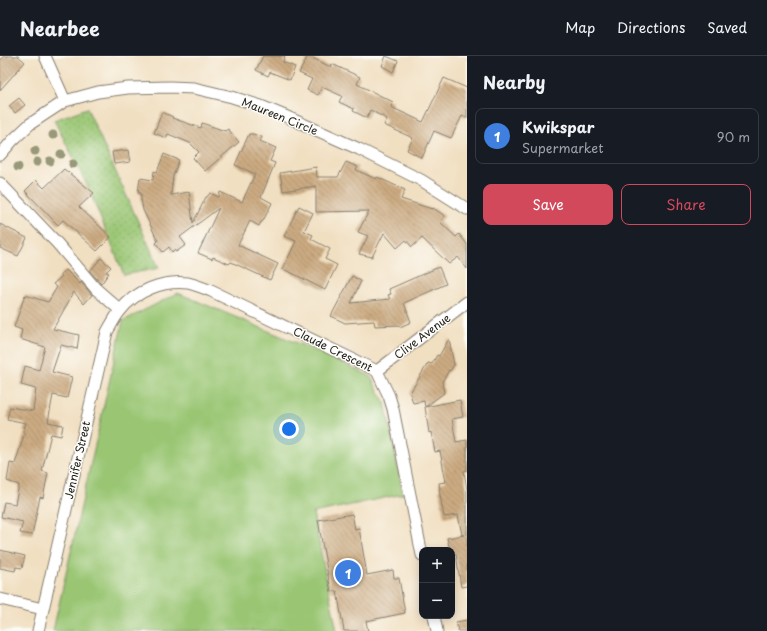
<!DOCTYPE html>
<meta charset="utf-8">
<style>
body{margin:0;font-family:"Playpen Sans",sans-serif;background:#20242c;color:#f1f3f6}
.controls{position:absolute;right:12px;bottom:12px;display:grid;overflow:hidden;border-radius:8px;box-shadow:0 2px 10px #0003}
.controls button{width:36px;height:36px;display:grid;place-items:center;padding:0;border:0;border-bottom:1px solid #363941;background:#171b24;color:#f1f3f6;font:20px sans-serif}
.you{position:absolute;left:289px;top:373px;width:14px;height:14px;margin:-10px;border:3px solid #fff;border-radius:50%;background:#1a73e8;box-shadow:0 0 0 6px #1a73e833}
.badge{display:grid;place-items:center;width:26px;height:26px;border-radius:50%;background:#d1495b;color:#fff;font-size:13px;font-weight:700}
.pin{position:absolute;translate:-50% -50%;border:2px solid #fff;box-shadow:0 1px 4px #0006}
.list{margin:0;padding:0;list-style:none}
h2{display:flex;justify-content:space-between;align-items:center;height:52px;margin:0;padding:0 16px;font-size:17px}
h2 small{font-size:13px;font-weight:400;color:#9ea1a6}
.list li{display:grid;grid-template-columns:26px 1fr auto;gap:12px;align-items:center;box-sizing:border-box;height:56px;margin:0 8px 8px;padding:0 8px;border:1px solid #363941;border-radius:8px}
.list b{display:block;font-size:15px;white-space:nowrap}
.list p{margin:0;font-size:13px;white-space:nowrap;color:#9ea1a6}
.list em{font-size:13px;font-style:normal;color:#9ea1a6}
.actions{display:flex;gap:8px;padding:12px 16px}
.actions a{flex:1;padding:9px 0;border:1px solid #d1495b;border-radius:8px;text-align:center;font-size:14px;color:#d1495b}
.actions .main{background:#d1495b;color:#fff}
.map{position:relative;flex:none;width:467px;height:575px;overflow:hidden}
header{display:flex;align-items:center;gap:24px;box-sizing:border-box;height:56px;padding:0 20px;background:#171b24;border-bottom:1px solid #363941}
header strong{font-size:19px}
nav{display:flex;gap:22px;margin-inline-start:auto;font-size:14px}
main{display:flex}
aside{flex:1;background:#171b24}
.map>svg:first-child{display:block}
.green{fill:#9ac673;stroke:#5b7148}
.park{fill:url(#park-dots);stroke:#5b7148}
.building{fill:url(#building-back-hatch)}
.lines{fill:none;stroke-linecap:round;stroke-linejoin:round}
.street-casing{stroke:#867e6e;stroke-width:13}
.street{stroke:#fff;stroke-width:11}
.tree{fill:#97997a}
.labels{text-anchor:middle;dominant-baseline:central;stroke-width:3;stroke-linejoin:round;paint-order:stroke}
.street-label{font-size:11px;fill:#1c1c1c;stroke:#fdfcf7}
</style>
<header>
<strong>Nearbee</strong>
<nav><a>Map</a><a>Directions</a><a>Saved</a></nav>
</header>
<main>
<div class="map">
<svg width="467" height="575" viewBox="0 0 467 575">
<defs>
<pattern id="park-dots" width="8" height="8" patternUnits="userSpaceOnUse"><rect width="8" height="8" fill="#9ac673"/><path d="M2 2h.1M6 6h.1" fill="none" stroke="#84aa63" stroke-width="1.8" stroke-linecap="round"/></pattern>
<pattern id="building-back-hatch" width="6" height="6" patternUnits="userSpaceOnUse"><rect width="6" height="6" fill="#ccab82"/><path d="M-1 5l2 2M0 0l6 6M5-1l2 2" fill="none" stroke="#a58a6a"/></pattern>
</defs>
<rect width="100%" height="100%" fill="#fdfcf7"/>
<filter id="ink" filterUnits="userSpaceOnUse"><feTurbulence type="fractalNoise" baseFrequency=".025" numOctaves="2"/><feDisplacementMap in="SourceGraphic" scale="8" xChannelSelector="R" yChannelSelector="G"/><feConvolveMatrix kernelMatrix="1 2 1 2 8 2 1 2 1" color-interpolation-filters="sRGB"/></filter>
<filter id="wash" filterUnits="userSpaceOnUse"><feTurbulence type="fractalNoise" baseFrequency=".012" numOctaves="4" result="noise"/><feDisplacementMap in="SourceGraphic" scale="16" xChannelSelector="R" yChannelSelector="G"/><feGaussianBlur stdDeviation="0.9" result="paint"/><feColorMatrix in="noise" values="0 0 0 0 0 0 0 0 0 0 0 0 0 0 0 0 0 1.4 0 .05"/><feComposite in="paint" operator="in"/></filter>
<g filter="url(#wash)">
<rect width="100%" height="100%" fill="#f1dfc1"/>
<path class="green" d="M178 237 321 297 370 320 385 347 403 438 313 457 337 575H53L123 265Z"/>
<path class="park" d="M87 52 159 212 124 219 87 129 54 64Z"/>
<g id="blocks">
<path class="building" d="M4 0H18L25 6 0 34V5Z
M263 0H285L283 6 295 11 290 24 270 16 268 20 256 14Z
M308 0 331 11 332 8 360 21 357 28 393 46 391 51 423 66 444 22 467 32V62L462 60 451 82 434 75 422 102 407 94 413 82 384 69 387 63 370 54 367 62 353 55 354 53 339 46 342 40 322 31 318 39 307 34 312 23 299 17Z
M386 0 398 5 393 16 382 10Z
M19 42 25 49 15 57 9 50Z
M162 56 173 61 172 62 201 72 202 67 225 75 228 73 239 86 205 115 193 102 199 96 190 87 168 78 166 82 154 77Z
M249 78H253L262 81 260 85 276 92 270 105 275 107 261 141 272 147 263 165 261 166 259 170 250 165 238 189 278 208 270 224 231 206 229 208 213 201 212 203 198 197 219 152 180 181 186 189 176 196 174 194 172 196 169 191 163 196 156 187 158 185 143 154 141 143V137H138L140 122 153 124 154 115 157 116 164 98 179 104 173 120 171 139 189 136 193 167 206 141H207L210 137 219 141 220 136 242 146 255 118 235 109Z
M128 94 130 106 114 108 112 96Z
M346 106 358 111 356 114 376 123 377 121 405 134 401 143 432 153 433 152 445 160 440 166 456 181 459 178 467 188V213L458 201 449 208 422 182 412 191 406 184 397 192 384 177 372 201 359 198 368 180 358 176 369 155 316 156V130L283 135 280 117 316 111 317 121H338Z
M64 113 94 137 79 151 111 181 97 195 63 164 58 169 25 135 36 124 44 132Z
M299 150 313 157 304 175 313 179 311 183 330 193 325 203 337 209 325 234 296 219 283 213 296 185 284 180Z
M0 168 27 182 18 200 0 192Z
M101 202 111 211 106 216 109 217 101 228 90 215Z
M439 211 446 228 404 247 411 266 400 271 399 269 375 270 374 265 345 267 331 260 352 220 361 225 351 247 390 243 388 239 391 238 389 233Z
M66 214 80 228 81 226 92 239 84 248 74 236 53 273 79 279 77 293 61 289 52 316 72 321 67 342 53 339 48 366 63 369 61 380 51 378 42 415 48 417 43 442 40 441 32 479 20 477 23 466 1 461 4 446 15 448 19 429 7 425 10 407 15 408 25 376 23 375 26 367 7 363 10 351 33 355 36 333 21 329 25 310 39 314 45 291 20 283 22 274 14 271 25 239 48 246 57 231 53 228 62 220 60 219Z
M449 283 454 309 450 315 449 314 442 326 444 337 425 351 424 345 413 347 410 337 428 307 432 308 437 299 439 300Z
M460 344 463 361 452 363 456 386 467 384V414L464 415 467 434V530L461 531 456 498 452 499V494H450L447 482 464 479H462L458 459 444 461 439 433H440L439 427 446 426 440 395 435 396 431 376 429 377 425 351Z
M352 458 355 473 359 472 367 519 393 514 394 522H399L405 557 366 565 368 575H344L337 535 331 536 318 464Z
M0 494 25 500 22 512 16 511 15 515 0 512Z
M467 564V575H458L456 566Z"/>
</g>
</g>
<g filter="url(#ink)">
<use href="#blocks" fill-opacity="0" stroke="#867e6e" stroke-width="1"/>
<g class="lines">
<g class="street-casing">
<path id="street" d="M45 0 65 45
M0 99 13 84 30 68 65 45 98 36 128 32 170 31 194 32 232 41 261 50 285 60 359 93 421 124 467 153
M0 127 56 186
M57 187 96 233 120 254
M377 315 467 246
M0 543 43 553
M434 560 437 575
M38 575 107 276C111 269 115 261 120 255 135 235 163 224 188 227 196 229 204 232 211 235L377 315 389 340 393 353 422 499"/>
</g>
<use href="#street" class="street"/>
</g>
<g class="tree">
<circle cx="53" cy="79" r="4.5"/>
<circle cx="35" cy="95" r="4.5"/>
<circle cx="61" cy="98" r="4.5"/>
<circle cx="50" cy="105" r="4.5"/>
<circle cx="37" cy="106" r="4.5"/>
<circle cx="73" cy="108" r="4.5"/>
<circle cx="18" cy="111" r="4.5"/>
</g>
</g>
<g class="labels">
<g class="street-label">
<text transform="translate(280 60) rotate(22)">Maureen Circle</text>
<text transform="translate(422 280) rotate(-37)">Clive Avenue</text>
<text transform="translate(333 293) rotate(26)">Claude Crescent</text>
<text transform="translate(77 404) rotate(-77)">Jennifer Street</text>
</g>
</g>
</svg>
<div class="controls">
<button>+</button>
<button>−</button>
</div>
<div class="you"></div>
<div class="pin badge" style="left:348px;top:517px;background:#3f7fe0">1</div>
</div>
<aside>
<h2>Nearby<small></small></h2>
<ul class="list">
<li><span class="badge" style="background:#3f7fe0">1</span><div><b>Kwikspar</b><p>Supermarket</p></div><em>90 m</em></li>
</ul>
<div class="actions"><a class="main">Save</a><a>Share</a></div>
</aside>
</main>
